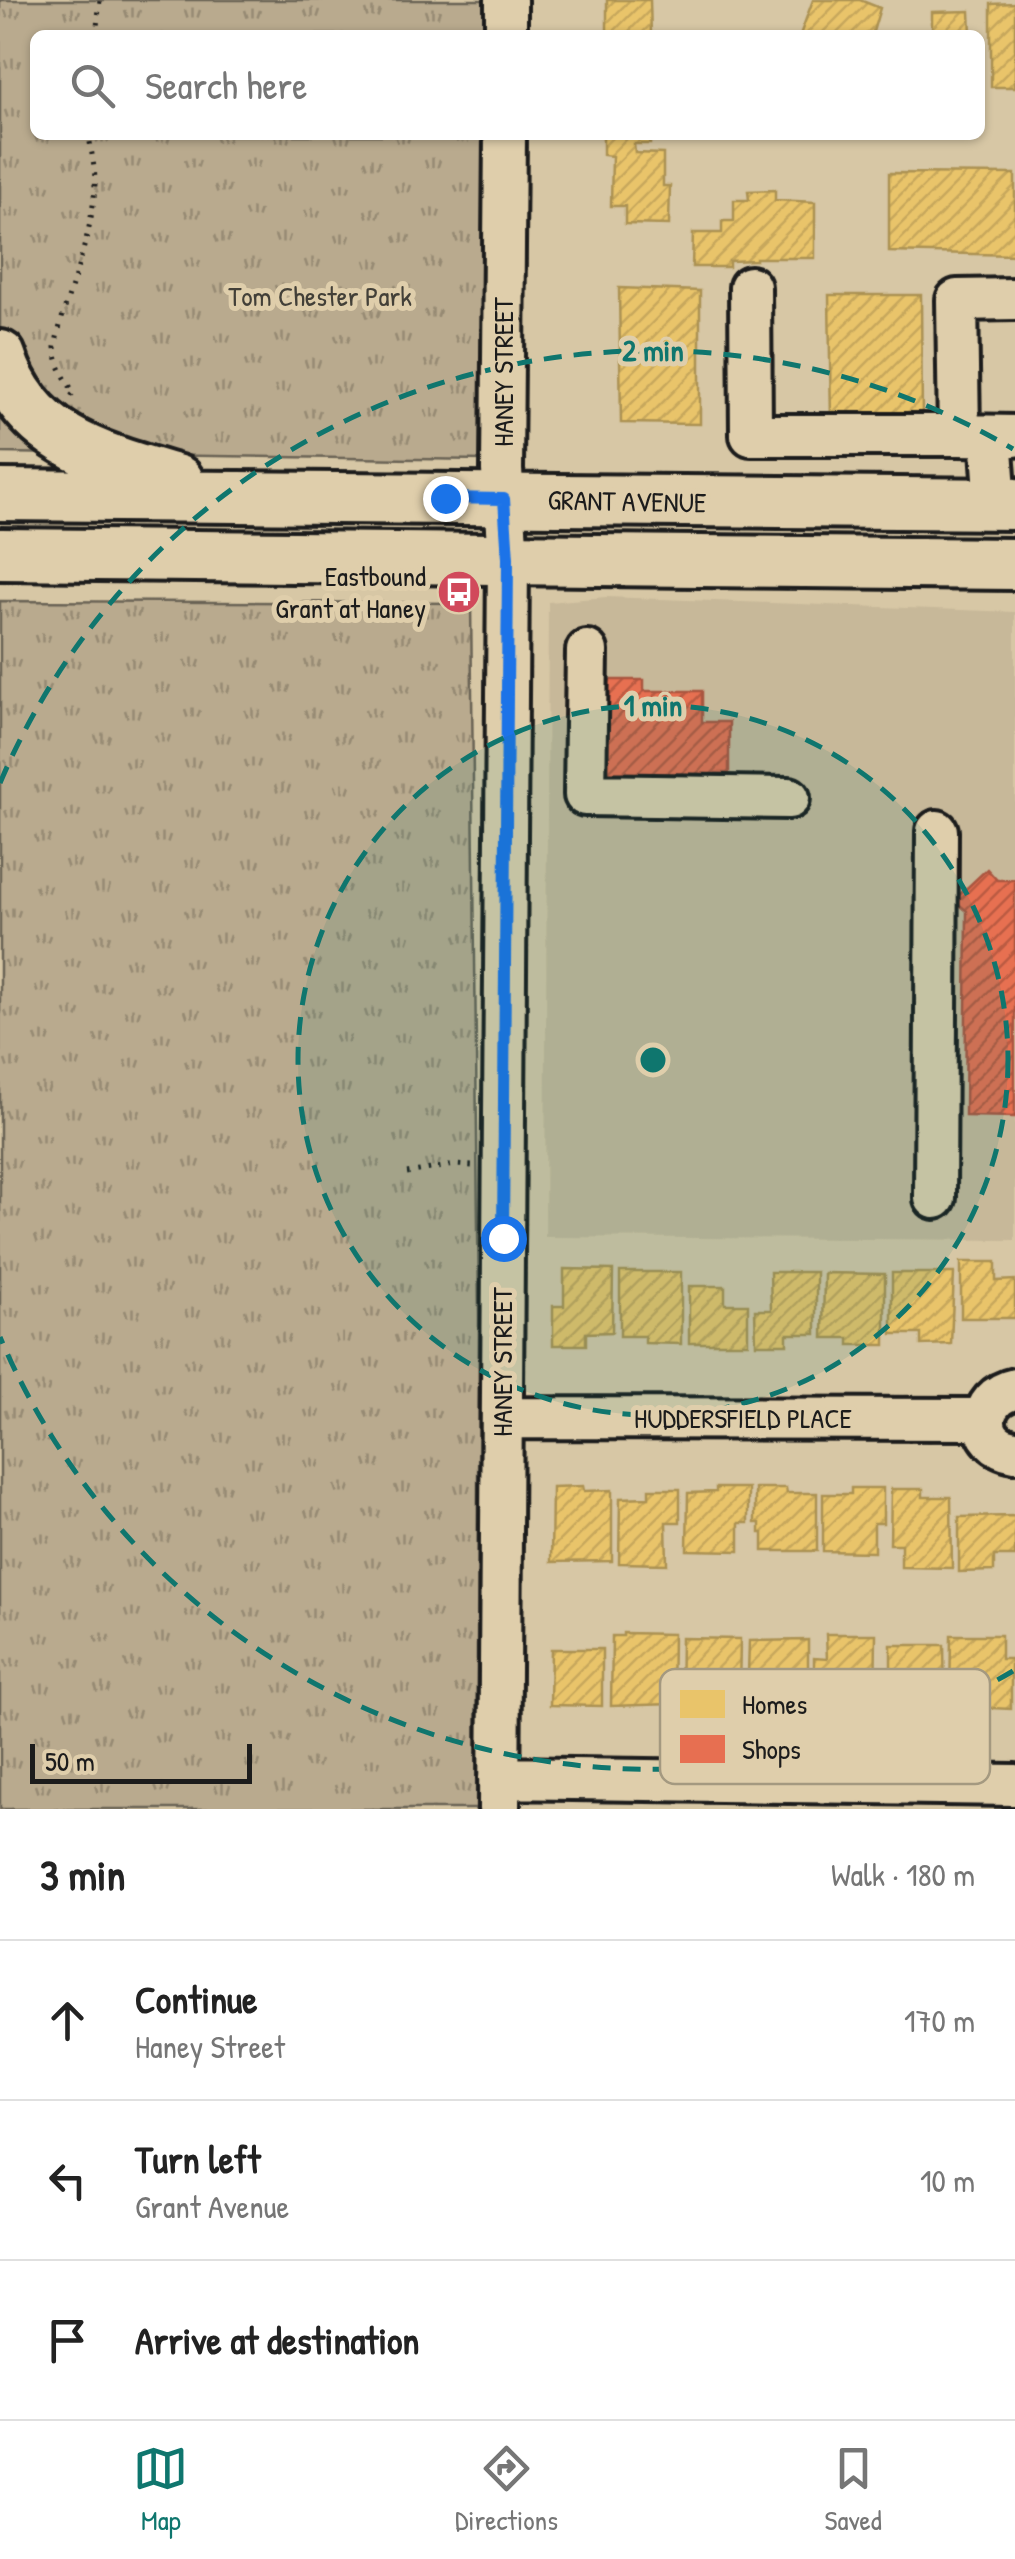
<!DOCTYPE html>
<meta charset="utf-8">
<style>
body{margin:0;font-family:"Patrick Hand",sans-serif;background:#f6f6f6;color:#222}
.scale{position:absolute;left:30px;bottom:25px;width:222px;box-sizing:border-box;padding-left:10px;border:5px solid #1c1c1c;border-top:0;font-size:28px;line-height:35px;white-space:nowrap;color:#1c1c1c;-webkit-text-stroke:8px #dfceab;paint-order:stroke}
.stop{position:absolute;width:30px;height:30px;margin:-22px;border:8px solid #1a73e8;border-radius:50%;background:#fff}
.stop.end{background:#1a73e8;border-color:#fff;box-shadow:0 2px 10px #0008}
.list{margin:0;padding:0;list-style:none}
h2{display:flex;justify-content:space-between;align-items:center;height:130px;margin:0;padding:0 40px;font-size:42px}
h2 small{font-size:32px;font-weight:400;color:#767676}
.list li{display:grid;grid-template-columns:65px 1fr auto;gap:30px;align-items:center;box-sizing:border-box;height:160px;padding:0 40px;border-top:2px solid #e0e0e0}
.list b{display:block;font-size:38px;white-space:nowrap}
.list p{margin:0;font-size:32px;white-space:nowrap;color:#767676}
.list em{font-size:32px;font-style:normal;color:#767676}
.icon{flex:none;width:55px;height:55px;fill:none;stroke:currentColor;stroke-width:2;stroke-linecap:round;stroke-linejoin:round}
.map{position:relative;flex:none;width:1015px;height:1809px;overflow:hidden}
.search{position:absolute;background:#fff;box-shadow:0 2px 8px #0004;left:30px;right:30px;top:30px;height:110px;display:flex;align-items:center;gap:25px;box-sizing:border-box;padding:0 35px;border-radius:15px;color:#767676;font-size:38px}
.sheet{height:610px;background:#fff}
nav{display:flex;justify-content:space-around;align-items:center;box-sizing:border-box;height:140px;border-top:2px solid #e0e0e0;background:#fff;font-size:28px;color:#767676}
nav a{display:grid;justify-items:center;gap:5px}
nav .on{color:#0f766e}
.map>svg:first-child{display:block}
.built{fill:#c7b899}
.park{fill:url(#park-tufts);stroke:#6a6355;stroke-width:2.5}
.homes{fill:url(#homes-hatch);stroke:#ac9253;stroke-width:2.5}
.shops{fill:url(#shops-hatch);stroke:#aa5641;stroke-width:2.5}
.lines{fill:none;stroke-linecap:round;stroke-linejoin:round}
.minor-casing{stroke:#1c1c1c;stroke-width:48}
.major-casing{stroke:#1c1c1c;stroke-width:58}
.path{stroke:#1c1c1c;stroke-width:5;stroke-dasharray:2.5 8;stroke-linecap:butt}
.minor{stroke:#dfceab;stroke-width:40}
.major{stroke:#dfceab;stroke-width:50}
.route{stroke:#1a73e8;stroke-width:12}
.ring{fill:none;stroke:#0f766e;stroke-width:5;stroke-dasharray:18 12}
.labels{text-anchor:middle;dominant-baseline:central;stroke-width:10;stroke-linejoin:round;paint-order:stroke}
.park-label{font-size:28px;fill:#434038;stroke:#dfceab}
.street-label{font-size:28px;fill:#1c1c1c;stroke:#dfceab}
.poi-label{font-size:28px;fill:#1c1c1c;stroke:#dfceab;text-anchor:end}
.key{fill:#dfceab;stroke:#a49980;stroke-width:2.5}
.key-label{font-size:28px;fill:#1c1c1c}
.centre{fill:#0f766e;stroke:#dfceab;stroke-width:5}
.ring-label{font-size:30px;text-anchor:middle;font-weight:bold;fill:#0f766e;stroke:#dfceab;stroke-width:10;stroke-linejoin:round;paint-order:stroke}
</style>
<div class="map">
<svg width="1015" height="1809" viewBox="0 0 1015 1809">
<defs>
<pattern id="park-tufts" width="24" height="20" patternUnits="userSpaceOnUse" patternTransform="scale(2.5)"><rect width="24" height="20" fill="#b9aa8e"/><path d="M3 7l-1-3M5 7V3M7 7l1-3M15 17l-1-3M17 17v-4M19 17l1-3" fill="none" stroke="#968a73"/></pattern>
<pattern id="homes-hatch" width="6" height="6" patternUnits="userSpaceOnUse" patternTransform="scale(2.5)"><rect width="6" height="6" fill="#e9c46a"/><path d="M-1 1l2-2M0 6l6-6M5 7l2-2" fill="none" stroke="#c7a85b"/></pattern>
<pattern id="shops-hatch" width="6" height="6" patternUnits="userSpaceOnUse" patternTransform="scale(2.5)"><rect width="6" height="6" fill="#e76f51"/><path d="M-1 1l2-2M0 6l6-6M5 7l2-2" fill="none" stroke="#ba5a42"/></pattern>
</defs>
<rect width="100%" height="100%" fill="#d7c7a5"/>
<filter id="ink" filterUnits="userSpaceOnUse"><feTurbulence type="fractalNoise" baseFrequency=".01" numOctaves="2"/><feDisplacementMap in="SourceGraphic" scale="20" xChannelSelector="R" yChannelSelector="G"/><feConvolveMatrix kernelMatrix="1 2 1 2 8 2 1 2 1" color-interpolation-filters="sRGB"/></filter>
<g filter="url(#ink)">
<path class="built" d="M606 597 1015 612V1240L545 1237 548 602Z"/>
<path class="park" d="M0 0H485V35H35V135H485V460L0 453Z
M0 601 471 603 479 1317 476 1809H0Z"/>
<path class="homes" d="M607 0H650L651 35H607Z
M813 0H860L880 8 872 35H800Z
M1015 3V87H991V4Z
M970 11 971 35H918V33L932 32V12Z
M603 135H650V144H634L635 153 663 154V186H670L669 225 625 224V206H611L612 156 603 155Z
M889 173 1015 174V255L889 252Z
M775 190V200L815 202V258H756V260L729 261V267H692L693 233H722V221H734V200H749L748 191Z
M619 288 700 291V424L621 423Z
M829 295H921L922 422H831Z
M961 1262H996V1281L1015 1280V1318H961Z
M564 1269 613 1270 612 1332 586 1333V1345H553V1306H564Z
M620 1272H681V1344L645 1343V1336H620Z
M770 1272H816V1334H787V1344H756L755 1310H771Z
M824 1273 885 1274V1345H849V1338H823Z
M892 1273H954L951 1344 921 1345V1334H892Z
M689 1286H725V1304H748V1343H689Z
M583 1486 584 1491 612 1490V1561L551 1562 552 1487Z
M716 1488H748V1523H739V1551L687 1550 688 1493 716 1492Z
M755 1488H786L787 1493H817V1551H763V1533H760V1523H755Z
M851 1488H883V1523H874V1552L823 1551V1494H851Z
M649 1489H680V1522H666L667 1564 619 1563 620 1498 649 1497Z
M891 1489H923V1497H951L952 1568 901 1567V1544H890Z
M1015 1516V1556H994V1571L959 1572V1517Z
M623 1633 673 1634 672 1704 611 1706 612 1636H623Z
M826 1634H876L875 1706 814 1708V1658L827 1659Z
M951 1635H1001V1659H1011V1709L950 1706Z
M681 1638 740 1639 739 1694H722V1707L680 1706Z
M808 1640V1703H787V1708L747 1707 749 1641Z
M891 1645H944L945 1702 914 1703V1707H882V1674H891Z
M551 1649H602V1706L550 1705Z"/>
<path class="shops" d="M605 680H644V691H702V722H729V773H716V784L605 783Z
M987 869 997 880H1015V1117L965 1116 967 911 954 900Z"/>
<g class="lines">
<g class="minor-casing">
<path id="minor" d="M506 35V0
M750 287 751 435H959
M1015 299 957 300 959 435 1015 436
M991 436 996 504
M587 651 585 795 789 798
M935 1198 937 831
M1015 1389C976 1397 974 1445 1015 1451
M502 1418 985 1419
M499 1778 1015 1785
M499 1809 508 558 502 470 505 135"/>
</g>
<g class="major-casing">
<path id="major" d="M0 356C26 441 103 459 178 481
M0 495 1015 504
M0 554 1015 564"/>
</g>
<path class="path" d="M96 35 100 0
M71 396 74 393C65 378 56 365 55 347 66 292 93 240 95 183 95 167 91 151 89 135
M407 1173 455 1165 472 1166"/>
<use href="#minor" class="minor"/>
<use href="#major" class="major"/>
</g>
</g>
<g class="lines" filter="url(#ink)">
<path class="route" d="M445 498 504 499 508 558 503 1238"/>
</g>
<circle cx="653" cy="1060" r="355" fill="#0f766e" fill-opacity=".12"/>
<g class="ring">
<circle cx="653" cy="1060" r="355"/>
<path d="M1013 1671A709 709 0 0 1 0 1337M0 783A709 709 0 0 1 1013 449"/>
</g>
<defs>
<g id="bus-disc" transform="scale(2.25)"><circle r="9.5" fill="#d1495b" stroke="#dfceab"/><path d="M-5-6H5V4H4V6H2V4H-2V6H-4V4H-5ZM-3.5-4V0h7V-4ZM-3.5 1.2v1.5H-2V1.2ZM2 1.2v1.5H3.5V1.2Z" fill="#fff"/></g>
</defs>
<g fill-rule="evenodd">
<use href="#bus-disc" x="459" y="592"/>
</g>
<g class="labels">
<g class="park-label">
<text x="320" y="296">Tom Chester Park</text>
</g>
<g class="street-label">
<text transform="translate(503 372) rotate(-90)">HANEY STREET</text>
<text transform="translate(627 501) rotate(1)">GRANT AVENUE</text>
<text transform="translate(502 1362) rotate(-90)">HANEY STREET</text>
<text x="743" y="1418">HUDDERSFIELD PLACE</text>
</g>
<g class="poi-label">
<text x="426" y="576">Eastbound<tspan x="426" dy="32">Grant at Haney</tspan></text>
</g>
</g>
<rect x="660" y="1669" width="330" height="115" rx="15" class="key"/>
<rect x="680" y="1690" width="45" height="28" fill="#e9c46a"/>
<rect x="680" y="1735" width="45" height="28" fill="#e76f51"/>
<g class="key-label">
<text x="742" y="1714">Homes</text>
<text x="742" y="1759">Shops</text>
</g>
<circle cx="653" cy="1060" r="15" class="centre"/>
<g class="ring-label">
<text x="653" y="361">2 min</text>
<text x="653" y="716">1 min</text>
</g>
</svg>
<div class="scale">50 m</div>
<div class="stop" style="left:503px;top:1238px"></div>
<div class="stop end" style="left:445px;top:498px"></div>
<div class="search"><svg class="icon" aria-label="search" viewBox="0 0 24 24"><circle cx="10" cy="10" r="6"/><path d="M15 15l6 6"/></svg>Search here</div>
</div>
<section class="sheet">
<h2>3 min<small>Walk · 180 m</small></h2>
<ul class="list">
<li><svg class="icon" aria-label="ahead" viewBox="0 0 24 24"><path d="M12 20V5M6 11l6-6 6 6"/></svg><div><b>Continue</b><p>Haney Street</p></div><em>170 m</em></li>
<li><svg class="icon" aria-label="left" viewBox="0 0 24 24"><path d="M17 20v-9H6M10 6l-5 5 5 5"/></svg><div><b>Turn left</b><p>Grant Avenue</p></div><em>10 m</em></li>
<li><svg class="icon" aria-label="arrive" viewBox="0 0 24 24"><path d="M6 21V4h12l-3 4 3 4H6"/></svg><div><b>Arrive at destination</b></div></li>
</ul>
</section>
<nav>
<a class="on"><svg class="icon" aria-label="map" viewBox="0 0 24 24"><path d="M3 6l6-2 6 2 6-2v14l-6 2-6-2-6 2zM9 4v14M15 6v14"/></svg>Map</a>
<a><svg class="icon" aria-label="directions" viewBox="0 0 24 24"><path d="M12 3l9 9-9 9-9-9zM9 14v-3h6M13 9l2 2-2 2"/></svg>Directions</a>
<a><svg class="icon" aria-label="saved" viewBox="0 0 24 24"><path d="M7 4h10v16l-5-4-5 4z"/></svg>Saved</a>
</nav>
